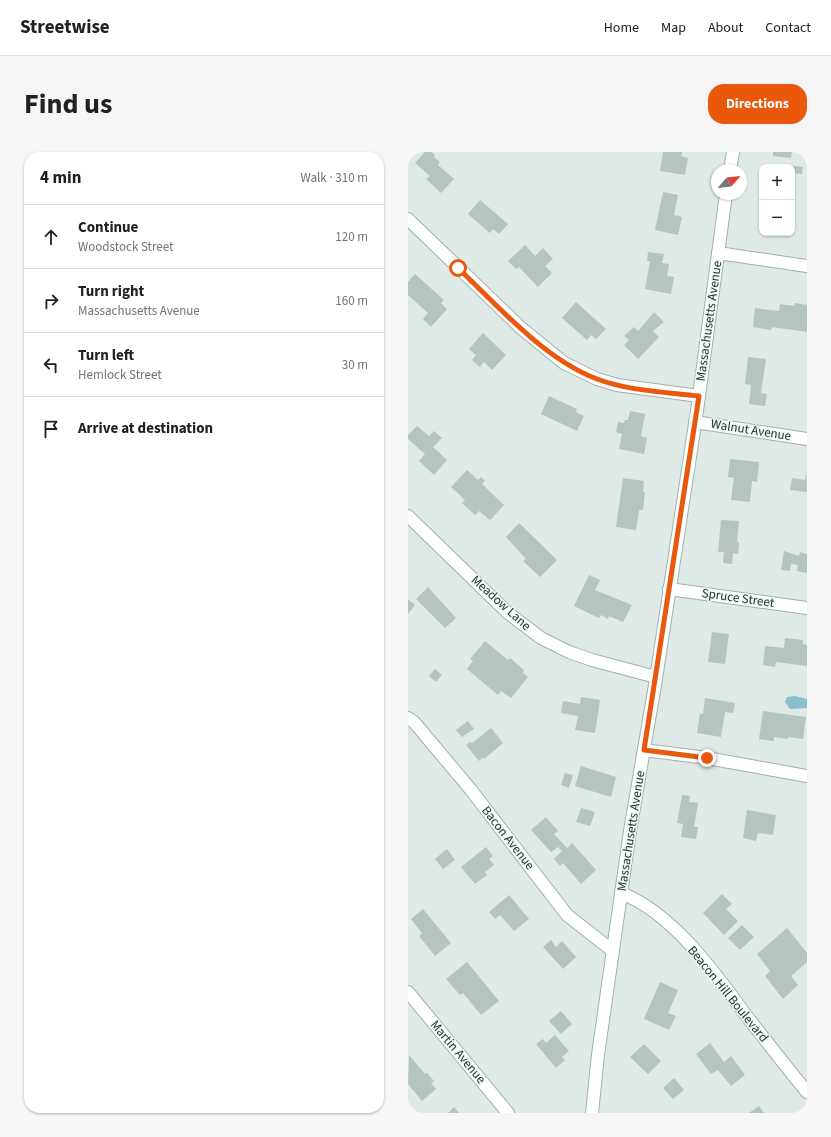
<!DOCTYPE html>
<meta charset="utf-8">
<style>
body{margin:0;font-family:"Source Sans 3",sans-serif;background:#f6f6f6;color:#202124}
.controls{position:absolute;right:12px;top:12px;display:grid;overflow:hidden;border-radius:8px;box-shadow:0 1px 3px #0004}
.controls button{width:36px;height:36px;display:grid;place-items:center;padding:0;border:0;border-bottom:1px solid #e0e0e0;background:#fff;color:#202124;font:20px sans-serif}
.compass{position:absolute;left:303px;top:12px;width:36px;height:36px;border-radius:50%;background:#fff;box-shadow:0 1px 3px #0004;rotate:63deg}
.stop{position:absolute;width:12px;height:12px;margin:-9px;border:3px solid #ea580c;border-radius:50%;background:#fff}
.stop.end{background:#ea580c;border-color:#fff;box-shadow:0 1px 4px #0008}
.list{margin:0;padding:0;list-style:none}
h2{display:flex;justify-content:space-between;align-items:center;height:52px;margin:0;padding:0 16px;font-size:17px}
h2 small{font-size:13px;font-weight:400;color:#757577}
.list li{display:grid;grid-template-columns:26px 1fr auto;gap:12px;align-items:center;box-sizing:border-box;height:64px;padding:0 16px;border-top:1px solid #e0e0e0}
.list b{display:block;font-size:15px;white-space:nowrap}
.list p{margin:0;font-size:13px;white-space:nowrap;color:#757577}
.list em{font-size:13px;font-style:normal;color:#757577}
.icon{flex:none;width:22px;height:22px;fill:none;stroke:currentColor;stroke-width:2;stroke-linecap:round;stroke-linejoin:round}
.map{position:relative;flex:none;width:399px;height:961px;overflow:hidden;border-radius:16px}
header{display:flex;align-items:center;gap:24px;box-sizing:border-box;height:56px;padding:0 20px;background:#fff;border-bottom:1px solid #e0e0e0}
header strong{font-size:19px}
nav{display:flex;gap:22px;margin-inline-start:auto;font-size:14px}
.intro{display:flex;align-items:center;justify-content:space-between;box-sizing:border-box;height:96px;padding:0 24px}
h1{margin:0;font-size:28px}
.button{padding:10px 18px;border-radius:16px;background:#ea580c;color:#fff;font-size:14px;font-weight:700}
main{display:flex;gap:24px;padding:0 24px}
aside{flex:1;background:#fff;border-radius:16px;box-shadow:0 1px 3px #0004}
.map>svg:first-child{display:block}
.water{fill:#89becc}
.building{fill:#b4c4be}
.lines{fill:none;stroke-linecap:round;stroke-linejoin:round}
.minor-casing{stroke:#a2b0ac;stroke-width:14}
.secondary-casing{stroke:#9fb4ad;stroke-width:14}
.minor{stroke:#fff;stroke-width:12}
.secondary{stroke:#fff;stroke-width:12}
.route{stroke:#ea580c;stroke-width:5}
.labels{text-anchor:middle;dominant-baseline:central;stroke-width:3;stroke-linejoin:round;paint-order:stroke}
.street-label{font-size:13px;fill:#213833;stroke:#eff6f3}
</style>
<header>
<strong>Streetwise</strong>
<nav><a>Home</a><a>Map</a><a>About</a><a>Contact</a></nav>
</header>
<div class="intro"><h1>Find us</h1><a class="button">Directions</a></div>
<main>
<aside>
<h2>4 min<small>Walk · 310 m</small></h2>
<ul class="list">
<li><svg class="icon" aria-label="ahead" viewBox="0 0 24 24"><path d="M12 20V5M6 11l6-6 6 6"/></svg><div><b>Continue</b><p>Woodstock Street</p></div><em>120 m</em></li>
<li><svg class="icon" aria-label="right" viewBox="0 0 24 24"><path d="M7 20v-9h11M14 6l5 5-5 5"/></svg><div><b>Turn right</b><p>Massachusetts Avenue</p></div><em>160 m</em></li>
<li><svg class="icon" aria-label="left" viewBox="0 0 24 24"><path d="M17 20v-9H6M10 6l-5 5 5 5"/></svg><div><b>Turn left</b><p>Hemlock Street</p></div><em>30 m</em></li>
<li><svg class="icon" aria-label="arrive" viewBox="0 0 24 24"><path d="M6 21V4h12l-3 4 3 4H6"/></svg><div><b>Arrive at destination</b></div></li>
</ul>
</aside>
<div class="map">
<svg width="399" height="961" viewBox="0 0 399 961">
<rect width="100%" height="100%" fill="#dfe9e5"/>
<path class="water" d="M387 544 399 547V556L382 557 377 550 379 545Z"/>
<path class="building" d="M17 0H24L27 3 26 5 32 10 30 13 46 27 33 41 18 27 22 24 7 11Z
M255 0H274L273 4 280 6 277 23 252 19Z
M365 0H384L383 6 365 4Z
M377 13 395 15 394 22 384 21V15H377Z
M255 40 270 43 266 63 274 65 270 83 247 78Z
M72 48 100 72 91 82 85 77 82 81 60 62Z
M117 93 127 104 135 96 145 107 137 114 144 121 130 135 111 115 108 117 100 109Z
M240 100 256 102 254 111 261 112 259 124 266 125 263 142 237 137 242 109H239Z
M7 122 36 148 33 151 39 157 23 175 15 167 20 161 0 143V130Z
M168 150 198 177 188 187 183 183 179 188 154 166Z
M387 151 399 153V180L364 175 363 178 345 175 347 156 371 159 372 152 386 154Z
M246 160 256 170 245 179 251 185 230 207 216 193 221 188 216 184 226 175 230 179Z
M75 181 98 203 84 218 76 210 72 215 64 208 68 203 61 197Z
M340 205 358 207 353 241 359 242 357 254 341 252 343 233 337 232Z
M141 244 169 257 168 260 176 264 169 279 133 262Z
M222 259 237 262 233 284 239 286 236 302 211 297 214 282 208 280 210 270 216 271 217 268H220Z
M9 274 21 284 26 279 34 286 25 295 39 308 26 323 11 309 17 302 0 287V283Z
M322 307 351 310 349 330 344 329 342 350 323 348 326 326 320 325Z
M59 318 70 328 73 325 77 329 74 332 96 353 82 368 71 359 67 363 54 351 57 348 43 335Z
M398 319 399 340 382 338 384 326 397 328Z
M215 326 236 329 235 340H237L235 358H231L228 378 208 375Z
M313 368 331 369 329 390H331L330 402 325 401 324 412 315 411 316 400H310Z
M111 371 149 408 132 425 115 409 118 407 98 385Z
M376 399 391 404 392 400 399 402V421L389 419 390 413 383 412 382 419 373 418Z
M181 423 192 428 187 438 224 453 215 470 201 464 200 467 193 463 191 466 166 454Z
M20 435 48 466 37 476 8 447Z
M0 447 7 453 0 462Z
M304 480 321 482 317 512 300 510Z
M377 486 395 488V492L399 493V514L368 510 367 515 355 513 357 494 376 496Z
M77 489 100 508 102 506 116 518 115 521 120 525 103 546 93 539 90 543 59 517 65 509 62 507Z
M27 517 34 523 28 530 21 524Z
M173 545 192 548 187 581 167 578 170 564 153 561 155 549 172 552Z
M297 546 327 551 325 561 317 560 313 585 289 581 292 561 295 562Z
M355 559 398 565 395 587 380 585V587L366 585V589L351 587Z
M60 569 66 577 54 585 48 578Z
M83 576 95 591 76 607 75 605 71 609 58 593 62 590 64 591Z
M173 614 208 625 203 645 167 634Z
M157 621 165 623 161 636 153 633Z
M274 643 282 644 281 650 290 651 286 675H290L288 687 273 685 275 672 269 671Z
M173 656 187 660 182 674 168 670Z
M339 658 368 663 365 683 350 681 348 689 335 686Z
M138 665 150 679 146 682 159 696 164 691 188 718 173 732 155 711 152 714 146 707 154 699 150 695 143 700 123 678Z
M78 695 85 704 81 707 86 713 77 720 79 723 67 732 53 715Z
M39 697 47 708 35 717 27 707Z
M314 742 324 752 318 757 330 769 316 783 295 761Z
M101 743 121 767 106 779 92 763 87 767 81 760Z
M15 757 43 791 27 804 11 784 14 781 3 767Z
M334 773 346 785 332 798 320 786Z
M379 776 399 801V810L383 824 390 833 375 847 357 824 362 819 349 802Z
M143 788 148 795 154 789 168 805 155 817 135 795Z
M59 810 91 849 73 863 55 841 52 843 38 827Z
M252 830 270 838 260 861 268 864 261 878 236 867Z
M153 859 164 872 153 882 141 869Z
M147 883 161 899 154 905 157 908 148 916 128 892 135 887 138 891Z
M302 891 316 910 323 904 337 923 323 934 310 918 303 922 288 902Z
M236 892 253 909 240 922 222 905Z
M1 903 17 922 19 921 26 929 23 931 28 937 14 949 0 932Z
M266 926 276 938 265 947 255 936Z
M351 954 356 961H341Z
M46 955 51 961H40Z"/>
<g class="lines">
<g class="minor-casing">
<path id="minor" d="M0 67 113 176 156 211 189 227 209 233 291 244
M310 101 399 114
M287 270 399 287
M0 364 100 461 133 486 161 500 184 508 248 525
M261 437 399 456
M0 566 6 570 63 638 159 763 205 799
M236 598 299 606 399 624
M213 741C265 761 308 822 340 866 360 891 379 916 399 940
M0 840 100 961"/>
</g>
<g class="secondary-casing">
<path id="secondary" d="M322 18 325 0
M184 961 190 903 222 679 247 533 289 259 318 42"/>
</g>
<use href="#minor" class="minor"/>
<use href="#secondary" class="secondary"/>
</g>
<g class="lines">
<path class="route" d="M50 116C90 154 136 207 189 227 221 239 257 240 291 244L236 598 299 606"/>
</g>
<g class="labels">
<g class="street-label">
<text transform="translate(301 169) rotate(-82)">Massachusetts Avenue</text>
<text transform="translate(343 278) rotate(9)">Walnut Avenue</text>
<text transform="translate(330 446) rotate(8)">Spruce Street</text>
<text transform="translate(93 451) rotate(42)">Meadow Lane</text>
<text transform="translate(223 679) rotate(-81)">Massachusetts Avenue</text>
<text transform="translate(100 686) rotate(52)">Bacon Avenue</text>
<text transform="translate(320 842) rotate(51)">Beacon Hill Boulevard</text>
<text transform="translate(50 900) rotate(50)">Martin Avenue</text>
</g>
</g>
</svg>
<div class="controls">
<button>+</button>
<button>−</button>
</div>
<svg class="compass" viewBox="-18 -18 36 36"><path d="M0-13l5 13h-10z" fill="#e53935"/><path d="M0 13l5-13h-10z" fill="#757577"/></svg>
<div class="stop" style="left:50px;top:116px"></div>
<div class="stop end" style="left:299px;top:606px"></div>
</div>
</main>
